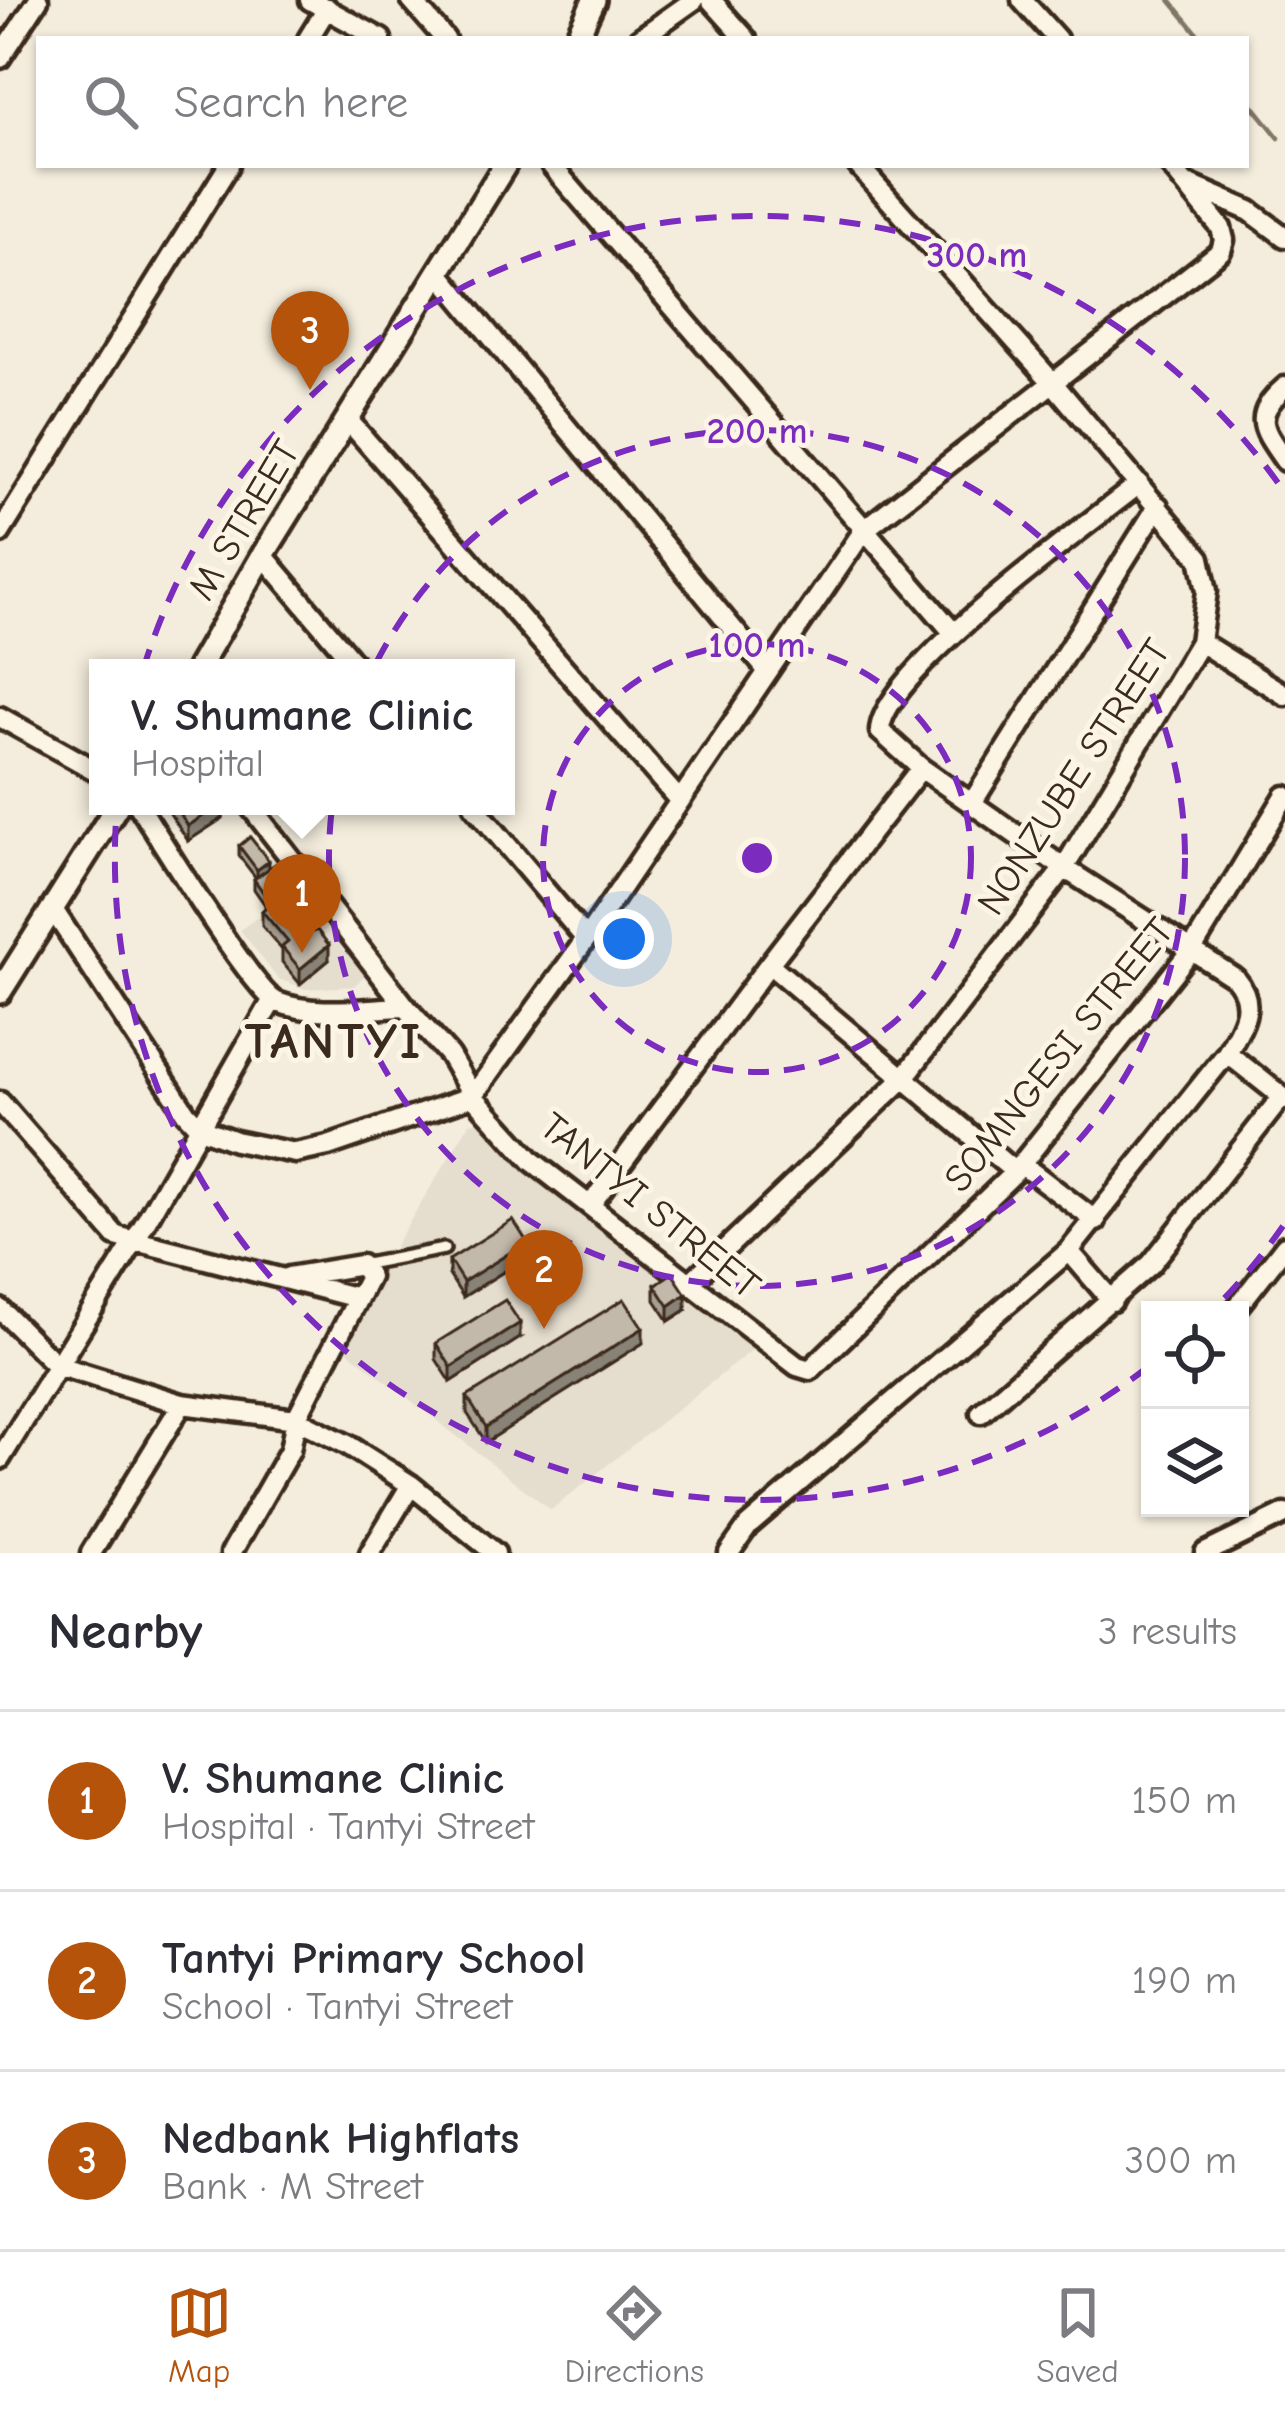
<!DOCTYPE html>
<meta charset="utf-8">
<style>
body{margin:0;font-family:"Comic Neue",sans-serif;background:#f7f7f7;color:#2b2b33}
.controls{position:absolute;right:36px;bottom:36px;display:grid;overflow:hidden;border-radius:0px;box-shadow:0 3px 9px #0004}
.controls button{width:108px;height:108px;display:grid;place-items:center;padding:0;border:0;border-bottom:3px solid #e1e1e2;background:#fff;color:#2b2b33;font:60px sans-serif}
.you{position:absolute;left:624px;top:939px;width:42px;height:42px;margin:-30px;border:9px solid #fff;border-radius:50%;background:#1a73e8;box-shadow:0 0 0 18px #1a73e833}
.badge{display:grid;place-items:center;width:78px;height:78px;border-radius:50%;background:#b45309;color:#fff;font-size:39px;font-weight:700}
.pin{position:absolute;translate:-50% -99px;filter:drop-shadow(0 3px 6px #0008)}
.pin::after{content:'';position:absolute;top:63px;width:42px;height:36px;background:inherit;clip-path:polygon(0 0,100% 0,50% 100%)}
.popup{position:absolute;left:89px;top:659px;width:426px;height:156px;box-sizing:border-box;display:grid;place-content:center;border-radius:0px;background:#fff;filter:drop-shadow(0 3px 9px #0005);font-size:39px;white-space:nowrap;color:#7c7c81}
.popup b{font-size:45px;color:#2b2b33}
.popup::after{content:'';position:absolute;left:50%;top:100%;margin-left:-24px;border:24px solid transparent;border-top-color:#fff}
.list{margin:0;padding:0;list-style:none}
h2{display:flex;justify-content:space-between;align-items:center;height:156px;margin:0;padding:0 48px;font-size:51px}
h2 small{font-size:39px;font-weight:400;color:#7c7c81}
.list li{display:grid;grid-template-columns:78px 1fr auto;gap:36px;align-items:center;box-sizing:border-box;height:180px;padding:0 48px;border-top:3px solid #e1e1e2}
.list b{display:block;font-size:45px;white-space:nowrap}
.list p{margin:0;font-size:39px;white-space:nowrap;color:#7c7c81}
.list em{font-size:39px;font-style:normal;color:#7c7c81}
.icon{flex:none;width:66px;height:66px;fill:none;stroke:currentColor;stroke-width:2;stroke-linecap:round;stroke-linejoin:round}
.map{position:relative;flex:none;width:1285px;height:1553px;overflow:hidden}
.search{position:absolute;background:#fff;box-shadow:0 3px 9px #0004;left:36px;right:36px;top:36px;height:132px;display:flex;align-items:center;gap:30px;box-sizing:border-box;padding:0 42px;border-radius:0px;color:#7c7c81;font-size:45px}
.sheet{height:696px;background:#fff}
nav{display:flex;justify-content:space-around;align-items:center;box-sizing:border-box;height:168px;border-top:3px solid #e1e1e2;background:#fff;font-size:33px;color:#7c7c81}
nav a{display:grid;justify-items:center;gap:6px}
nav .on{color:#b45309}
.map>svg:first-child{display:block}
.built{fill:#e5ddce}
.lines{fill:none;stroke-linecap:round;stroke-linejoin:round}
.stream{stroke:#817466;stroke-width:4.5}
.service-casing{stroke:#3b2a1e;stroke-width:18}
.minor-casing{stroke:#3b2a1e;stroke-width:27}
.tertiary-casing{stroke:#3b2a1e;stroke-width:30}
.service{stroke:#fcf5e5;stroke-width:9}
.minor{stroke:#fcf5e5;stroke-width:18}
.tertiary{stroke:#fcf5e5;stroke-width:21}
.wall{fill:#a89f92;stroke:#3b2a1e;stroke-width:3}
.shaded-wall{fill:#888277;stroke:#3b2a1e;stroke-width:3}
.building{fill:#c3b9aa;stroke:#3b2a1e;stroke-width:3}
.ring{fill:none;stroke:#7b2cbf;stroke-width:6;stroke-dasharray:21 15}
.labels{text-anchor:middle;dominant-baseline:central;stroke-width:10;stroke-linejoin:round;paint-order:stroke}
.street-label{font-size:39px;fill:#3b2a1e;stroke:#fcf5e5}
.district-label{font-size:51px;font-weight:bold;letter-spacing:3px;fill:#3b2a1e;stroke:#fcf5e5}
.centre{fill:#7b2cbf;stroke:#fcf5e5;stroke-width:6}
.ring-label{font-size:36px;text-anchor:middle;font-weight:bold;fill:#7b2cbf;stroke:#fcf5e5;stroke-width:10;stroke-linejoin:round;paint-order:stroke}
</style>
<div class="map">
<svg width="1285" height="1553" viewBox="0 0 1285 1553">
<rect width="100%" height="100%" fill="#f4eddd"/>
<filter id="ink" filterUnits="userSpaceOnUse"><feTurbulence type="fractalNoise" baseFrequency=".00833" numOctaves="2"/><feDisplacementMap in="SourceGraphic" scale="24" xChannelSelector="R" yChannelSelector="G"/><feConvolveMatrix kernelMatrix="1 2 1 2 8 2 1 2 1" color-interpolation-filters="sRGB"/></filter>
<g filter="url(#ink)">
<path class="built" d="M295 889 364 976 354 986 306 989 278 979 240 930Z
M485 1120 525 1171 757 1346 551 1510 345 1349 397 1242 470 1123Z"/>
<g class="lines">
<path class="stream" d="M1170 0 1202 39
M1246 97 1279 138"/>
<g class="service-casing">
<path id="service" d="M361 1265 444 1249"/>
</g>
<g class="minor-casing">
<path id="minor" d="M310 0 381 39
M411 0 445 39
M711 0 746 39
M1022 0 1057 39
M308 39 327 8
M639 39 694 0
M0 58 38 0
M551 165 952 631
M1190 185 1250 211 1285 237
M438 272 766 669
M1285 387C1251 417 1263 429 1285 461
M347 419 679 800
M0 533 229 165
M263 555 358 668
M1200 642 1285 695
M0 717 98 772
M972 803 1158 506
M139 806C159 837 254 992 277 1002 315 1017 365 1008 406 1007
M250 806 406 1007 449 1055 473 1096 532 1161 797 1366 810 1370 1015 1172 1193 948 1285 796
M474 806 586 939
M52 908 186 1113 200 1128 235 1141 295 1153 328 1146 473 1096 586 939 864 530 1221 251 1224 240 1221 228 1170 165
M769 964 1015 1172
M1227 1053 1285 1099
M0 1102 116 1236 358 1298
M1021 1164 1096 1221
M591 1204 769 964 921 768
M1069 1251 1112 1301
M692 1281 903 1079 1064 868 1200 642 1207 591 1200 558 1053 383 858 165
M0 1309 56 1365 182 1404 296 1419 348 1445 411 1485 495 1553
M1235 1310 1285 1246
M981 1413 1151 1264 1281 1098
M0 1459 134 1242 272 1001
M91 1553 182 1404
M231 1553 290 1450 296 1419 369 1277 361 1265 289 1277
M370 1553 411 1485
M729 1553 748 1526 1069 1251 1227 1053C1242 1025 1258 1005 1235 978L1064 868 921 768 880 731C881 673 1089 524 1139 484
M1205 1553 1285 1514"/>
</g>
<g class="tertiary-casing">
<path id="tertiary" d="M576 39 594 0
M198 668 263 555 505 165
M0 992 117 806"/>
</g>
<use href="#service" class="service"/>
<use href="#minor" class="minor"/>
<use href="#tertiary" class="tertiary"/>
</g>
<path class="wall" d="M165 806H223V818L188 841Z
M239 846 269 868 287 890 281 894 329 960 300 984 282 962V950L262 926V911L281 894 265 905 254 889V879L256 878 239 856Z
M527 1257 463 1297 449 1275V1260Z
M655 1285 686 1310 669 1321 655 1300Z
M520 1338 451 1382 436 1359V1343Z
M643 1343 486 1442 467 1413V1397Z"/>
<path class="shaded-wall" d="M218 806H223V818L188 841V826Z
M269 861V871L257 880V870Z
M287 880V890L265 905V895Z
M329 945V960L300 984V969Z
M527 1242V1257L463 1297V1282Z
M686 1294V1310L669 1321V1306Z
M520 1323V1338L451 1382V1367Z
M643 1328V1343L486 1442V1427Z"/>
<path class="building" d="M175 806H218L188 826Z
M250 837 269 861 257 870 239 846Z
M275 864 287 880 265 895 254 879Z
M281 894 312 932 317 930 329 945 300 969 282 947 288 942 262 911Z
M513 1220 527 1242 463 1282 449 1260Z
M672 1273 686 1294 669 1306 655 1285Z
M624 1299 643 1328 486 1427 467 1397Z
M505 1300 520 1323 451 1367 436 1343Z"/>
</g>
<g class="ring">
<circle cx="757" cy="858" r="214"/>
<circle cx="757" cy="858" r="428"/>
<path d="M1283 1226A642 642 0 0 1 1215 1308M1148 1367A642 642 0 1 1 1283 490"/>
</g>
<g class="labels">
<g class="street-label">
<text transform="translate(244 520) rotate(-59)">M STREET</text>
<text transform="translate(1074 777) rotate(-57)">NONZUBE STREET</text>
<text transform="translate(1059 1055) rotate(-51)">SOMNGESI STREET</text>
<text transform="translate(650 1206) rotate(39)">TANTYI STREET</text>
</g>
<g class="district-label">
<text x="334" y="1041">TANTYI</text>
</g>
</g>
<circle cx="757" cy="858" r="18" class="centre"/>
<g class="ring-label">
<text x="977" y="267">300 m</text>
<text x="757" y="443">200 m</text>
<text x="757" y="657">100 m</text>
</g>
</svg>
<div class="controls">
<button><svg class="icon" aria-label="locate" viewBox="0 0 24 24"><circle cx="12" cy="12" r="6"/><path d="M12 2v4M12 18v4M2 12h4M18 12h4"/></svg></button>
<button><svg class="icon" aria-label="layers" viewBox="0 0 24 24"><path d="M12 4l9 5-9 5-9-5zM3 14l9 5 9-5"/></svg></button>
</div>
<div class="you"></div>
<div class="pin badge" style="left:302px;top:953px">1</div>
<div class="popup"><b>V. Shumane Clinic</b>Hospital</div>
<div class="pin badge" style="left:544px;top:1329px">2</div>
<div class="pin badge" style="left:310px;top:390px">3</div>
<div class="search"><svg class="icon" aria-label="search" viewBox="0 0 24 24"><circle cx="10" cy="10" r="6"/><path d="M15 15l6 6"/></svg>Search here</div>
</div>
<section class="sheet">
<h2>Nearby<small>3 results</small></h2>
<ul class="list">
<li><span class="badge">1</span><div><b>V. Shumane Clinic</b><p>Hospital · Tantyi Street</p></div><em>150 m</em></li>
<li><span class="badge">2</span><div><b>Tantyi Primary School</b><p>School · Tantyi Street</p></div><em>190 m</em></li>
<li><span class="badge">3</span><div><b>Nedbank Highflats</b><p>Bank · M Street</p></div><em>300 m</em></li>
</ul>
</section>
<nav>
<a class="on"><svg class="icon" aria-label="map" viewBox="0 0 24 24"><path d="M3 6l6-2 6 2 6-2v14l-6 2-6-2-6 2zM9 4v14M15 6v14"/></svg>Map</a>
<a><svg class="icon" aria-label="directions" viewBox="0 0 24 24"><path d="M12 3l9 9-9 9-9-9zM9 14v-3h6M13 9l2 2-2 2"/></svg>Directions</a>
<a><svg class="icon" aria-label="saved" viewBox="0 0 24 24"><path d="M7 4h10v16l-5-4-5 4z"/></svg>Saved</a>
</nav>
